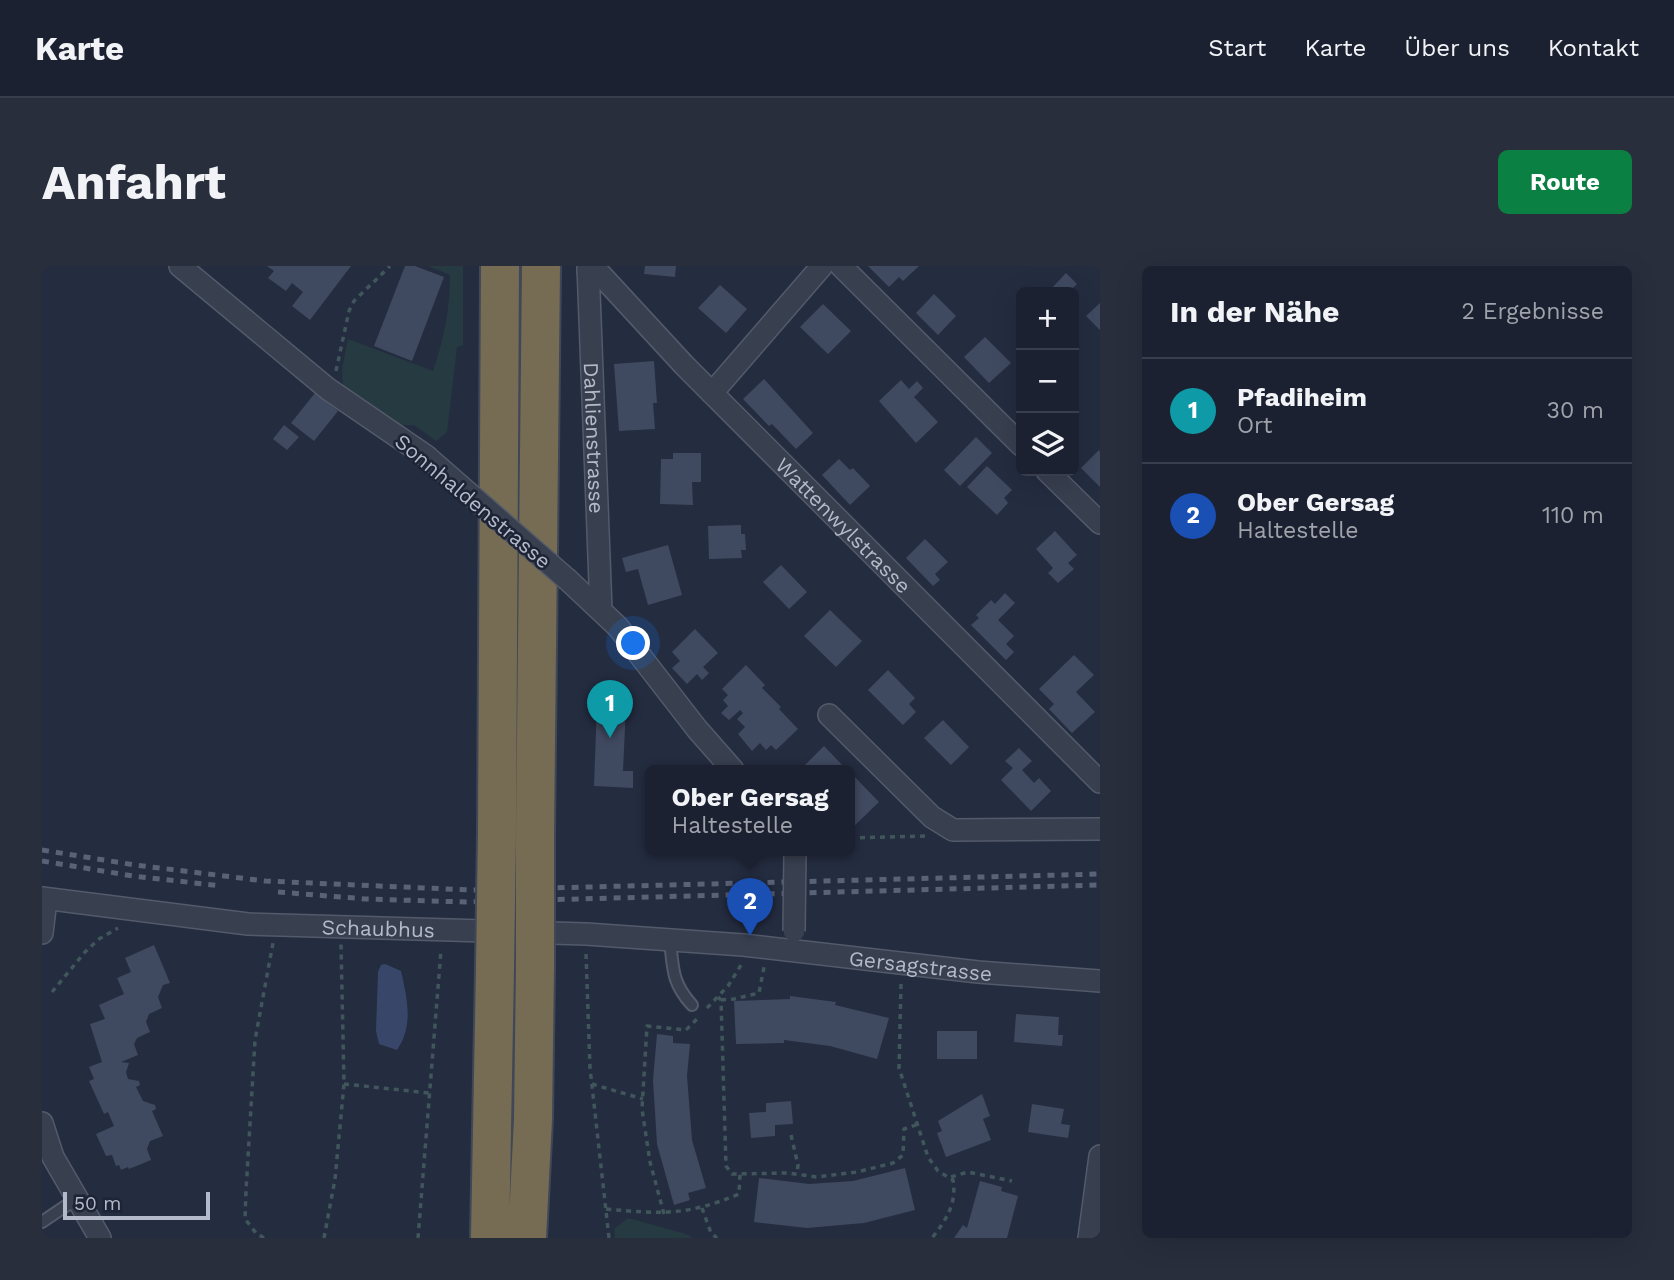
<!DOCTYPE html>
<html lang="de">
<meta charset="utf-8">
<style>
body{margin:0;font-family:"Work Sans",sans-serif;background:#282e3c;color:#f1f3f6}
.controls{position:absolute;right:21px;top:21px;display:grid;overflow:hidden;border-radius:10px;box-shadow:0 7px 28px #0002}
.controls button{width:63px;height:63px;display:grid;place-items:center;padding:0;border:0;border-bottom:2px solid #393e4c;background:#1b2130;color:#f1f3f6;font:35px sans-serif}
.scale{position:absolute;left:21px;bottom:18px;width:147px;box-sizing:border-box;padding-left:7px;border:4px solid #b4baca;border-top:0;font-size:19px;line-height:24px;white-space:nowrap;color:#b4baca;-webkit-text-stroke:5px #1d2435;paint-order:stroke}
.you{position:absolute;left:592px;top:378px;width:24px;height:24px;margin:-18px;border:5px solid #fff;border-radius:50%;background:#1a73e8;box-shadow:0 0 0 10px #1a73e833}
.badge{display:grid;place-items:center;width:46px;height:46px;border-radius:50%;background:#0b8043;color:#fff;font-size:23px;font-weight:700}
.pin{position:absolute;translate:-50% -58px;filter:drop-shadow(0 2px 4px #0008)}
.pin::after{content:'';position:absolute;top:37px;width:24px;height:21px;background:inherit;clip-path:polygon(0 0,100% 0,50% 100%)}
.popup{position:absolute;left:603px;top:499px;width:210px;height:91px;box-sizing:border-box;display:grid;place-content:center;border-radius:10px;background:#1b2130;filter:drop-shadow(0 2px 5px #0005);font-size:23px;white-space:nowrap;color:#a0a3ab}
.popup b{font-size:26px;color:#f1f3f6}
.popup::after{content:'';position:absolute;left:50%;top:100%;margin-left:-14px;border:14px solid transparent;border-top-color:#1b2130}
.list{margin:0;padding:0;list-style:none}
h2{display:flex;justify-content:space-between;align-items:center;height:91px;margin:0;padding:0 28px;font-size:30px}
h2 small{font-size:23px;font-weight:400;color:#a0a3ab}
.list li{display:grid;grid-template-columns:46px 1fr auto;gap:21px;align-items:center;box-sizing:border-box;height:105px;padding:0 28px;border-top:2px solid #393e4c}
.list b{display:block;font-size:26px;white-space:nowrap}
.list p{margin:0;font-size:23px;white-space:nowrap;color:#a0a3ab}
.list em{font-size:23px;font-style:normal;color:#a0a3ab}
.icon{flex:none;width:38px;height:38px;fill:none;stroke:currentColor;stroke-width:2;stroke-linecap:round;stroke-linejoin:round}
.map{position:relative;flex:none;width:1058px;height:972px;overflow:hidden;border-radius:10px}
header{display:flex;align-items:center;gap:42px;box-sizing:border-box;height:98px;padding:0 35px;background:#1b2130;border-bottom:2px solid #393e4c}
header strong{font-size:33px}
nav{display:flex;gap:38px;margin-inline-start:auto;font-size:24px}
.intro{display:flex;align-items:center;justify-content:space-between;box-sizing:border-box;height:168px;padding:0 42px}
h1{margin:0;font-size:49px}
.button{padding:18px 32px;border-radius:10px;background:#0b8043;color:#fff;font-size:24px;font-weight:700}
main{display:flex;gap:42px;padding:0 42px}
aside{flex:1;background:#1b2130;border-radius:10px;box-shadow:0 7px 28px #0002}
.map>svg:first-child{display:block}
.green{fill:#263a41}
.water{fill:#384769}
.building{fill:#3f4960}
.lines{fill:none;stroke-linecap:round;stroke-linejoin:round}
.lane-casing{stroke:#535a6a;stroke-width:14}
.street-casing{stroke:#535a6a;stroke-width:24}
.highway-casing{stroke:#404757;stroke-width:42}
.path{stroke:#41565b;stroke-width:3.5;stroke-dasharray:5 5;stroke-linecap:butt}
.lane{stroke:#383f4f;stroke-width:10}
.street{stroke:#383f4f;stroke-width:21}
.highway{stroke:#766c54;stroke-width:38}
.rail{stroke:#5a6277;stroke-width:5;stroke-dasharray:7 7;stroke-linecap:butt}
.street-bridge-casing{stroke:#535a6a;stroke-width:24;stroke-linecap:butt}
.highway-bridge-casing{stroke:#404757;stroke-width:42;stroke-linecap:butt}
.street-bridge{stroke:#383f4f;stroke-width:21}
.highway-bridge{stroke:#766c54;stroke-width:38}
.labels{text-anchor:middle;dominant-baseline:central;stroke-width:5;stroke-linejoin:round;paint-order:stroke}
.street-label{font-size:21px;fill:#b4baca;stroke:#1d2435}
</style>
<header>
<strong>Karte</strong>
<nav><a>Start</a><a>Karte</a><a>Über uns</a><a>Kontakt</a></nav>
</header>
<div class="intro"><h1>Anfahrt</h1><a class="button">Route</a></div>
<main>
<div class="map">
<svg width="1058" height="972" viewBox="0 0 1058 972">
<rect width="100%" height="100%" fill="#242c40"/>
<path class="green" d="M386 0H421V79L415 81 405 166 394 175 372 159C344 162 321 138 301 121L300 103 306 73 391 105C402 73 408 43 408 9Z
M586 952 644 968 651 972H573L572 963Z"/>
<path class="water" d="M343 698 359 705C365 732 372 759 355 784L337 778 334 765 336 706 339 699Z"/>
<path class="building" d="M225 0H309L268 54 250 40 261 26 250 17 244 25 226 12 232 5Z
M363 0H373L402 11 370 95 332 80Z
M603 0H634L633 11 602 8Z
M826 0H877L861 15 857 11 847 21Z
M1024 7 1035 18 1027 26H1008L1007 25Z
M678 19 705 43 684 67 656 42Z
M892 28 914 50 896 69 874 47Z
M1058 37V64L1044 50Z
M781 38 809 65 786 88 758 61Z
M943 71 969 97 947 117 922 91Z
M612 95 615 137H611L613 163 577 165 572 98Z
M722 113 771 167 754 183 730 158 727 160 701 133Z
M859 114 867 123 875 115 881 122 872 131 896 156 874 177 837 135Z
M273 127 296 145 272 175 249 157Z
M242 159 257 171 245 184 231 173Z
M934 171 950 187 918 220 902 204Z
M1057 184 1058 186V221L1039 202Z
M631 187H659V216H650L651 239 618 238 619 193H631Z
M797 193 808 204 811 202 828 220 808 239 780 209Z
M945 200 970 224 962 232 966 237 955 249 925 221Z
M699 259V268H703L704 284H699L700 292 667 293 666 260Z
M1013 265 1035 289 1026 297 1032 303 1016 317 1006 307 1011 302 994 283Z
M883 273 906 296 893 308 898 314 891 320 864 292Z
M626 279 640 329 606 339 596 303 584 306 580 292Z
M739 299 765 326 747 343 721 316Z
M963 327 973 337 956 354 972 370 964 378 972 386 964 394 929 359 937 352 934 349 949 334 953 338Z
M788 344 820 375 794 401 762 370Z
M653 363 676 387 661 401 667 407 660 414 655 408 645 418 630 402 638 395 630 386Z
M1032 389 1052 409 1034 426 1053 446 1030 467 1007 443 1012 438 997 423Z
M704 399 723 419 720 422 739 441 737 443 756 463 734 484 729 479 724 484 718 477 710 485 696 468 703 461 695 453 701 447 698 444 687 454 679 447 686 440 681 434 686 429 680 423Z
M846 404 873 432 867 438 874 446 861 459 826 424Z
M555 438 584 440 581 505H591V522L552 520Z
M901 454 927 481 909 499 882 472Z
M782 480 805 504H758Z
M977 482 990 495 980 504 992 517 997 512 1009 525 989 545 959 514 971 502 963 495Z
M808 506 837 536 808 564Z
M112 679 128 717 121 719 116 731 120 742 107 748 104 756 108 766 95 772 92 778 96 789 79 796 87 797 84 806 86 813 97 815 98 819 94 821 101 835 113 839 114 843 110 845 121 870 108 875 105 883 109 894 87 903 86 901 79 904 77 899 74 900 70 889 64 890 54 868 72 860 66 846 62 848 47 815 52 813 47 801 60 796 48 758 63 753 57 739 82 728 75 712 89 706 83 692Z
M748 730 794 736 793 739 847 752 835 793 788 780 742 774V777L694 778 692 735 748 733Z
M974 748 1017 751 1016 769H1021L1020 780 972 776Z
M895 765H935V793H895Z
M615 768 631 770V777L648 778 645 810 650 874 664 922 646 927 648 934 632 939 615 878 611 814Z
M940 828 948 850 941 853 949 874 904 891 895 867 900 865 896 855Z
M749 835 751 858 733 859V870L709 872 707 847 724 846V837Z
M990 838 1022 843 1019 858 1028 859 1026 872 986 866Z
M863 902 873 944 822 957 765 962 712 956 717 912 767 918 811 915Z
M938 915 960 921 959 925 976 930 965 972H912L921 959 925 962Z"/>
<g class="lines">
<g class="lane-casing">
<path id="lane" d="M628 674C631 703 630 717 650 739
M0 956 34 933"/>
</g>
<g class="street-casing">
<g id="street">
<path d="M138 0 286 123 384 190"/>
<path id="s1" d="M546 0 559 344"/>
<path d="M799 0 979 179"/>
<path id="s2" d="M546 5 559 9 642 99 1058 516"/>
<path d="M670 127 780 0"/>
<path d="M1005 205 1058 257"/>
<path d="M526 314 576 361 655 463 691 504"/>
<path d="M787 449 890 551 911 564 1058 563"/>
<path id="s3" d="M0 632 206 658 544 668 701 679 936 706 1058 715"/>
<path d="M0 667 4 633"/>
<path d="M0 857 11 891 58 972"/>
<path d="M1047 972 1058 890"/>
</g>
</g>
<g class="highway-casing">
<path id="highway" d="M455 567 458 0
M493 570 499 0
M448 972 453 702
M485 972 491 853 493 701"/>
</g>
<path class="path" d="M294 105 307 45 312 35 348 0
M808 572 883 570
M544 688 548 802 567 972
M859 718 857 802 886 891 896 905 911 914C915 938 904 954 890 972
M10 726 43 686 57 673 76 662
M676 731 679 734 684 900 690 908 746 907 775 911 815 906 851 897 861 889 862 863 874 859
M679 734 692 733 717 727 722 701
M665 742 686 720 699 699
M302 818 387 827
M550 818 601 833
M749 869 756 899 755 908
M909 911 926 906 970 915
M660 942 669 967 675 972
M564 943C619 948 645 950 697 928L698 908
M622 948 608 896 600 843 605 760 644 764 655 753
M222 972 214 967 203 953 204 925 213 774 231 677
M282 972 293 913 302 818 299 678
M376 972 399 684"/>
<use href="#lane" class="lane"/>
<use href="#street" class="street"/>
<use href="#highway" class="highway"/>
<path class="rail" d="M0 584 93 599 223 615 429 624 1058 608
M0 595 91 610 180 620
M236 626 324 633 424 636 1058 619"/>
<g class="street-bridge-casing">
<path id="street-bridge" d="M384 190 526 314
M752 665 753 586"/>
</g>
<g class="highway-bridge-casing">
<path id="highway-bridge" d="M493 701V570
M453 702 455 567"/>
</g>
<use href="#street-bridge" class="street-bridge"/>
<use href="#highway-bridge" class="highway-bridge"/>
</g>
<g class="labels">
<g class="street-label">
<text stroke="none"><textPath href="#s1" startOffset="172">Dahlienstrasse</textPath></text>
<text transform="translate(431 235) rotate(40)">Sonnhaldenstrasse</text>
<text stroke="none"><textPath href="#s2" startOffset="362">Wattenwylstrasse</textPath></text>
<text stroke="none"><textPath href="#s3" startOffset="338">Schaubhus</textPath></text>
<text stroke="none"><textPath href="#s3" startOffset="882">Gersagstrasse</textPath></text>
</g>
</g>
</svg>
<div class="controls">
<button>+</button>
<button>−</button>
<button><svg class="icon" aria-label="layers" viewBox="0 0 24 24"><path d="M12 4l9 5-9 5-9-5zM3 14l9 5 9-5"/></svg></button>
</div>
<div class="scale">50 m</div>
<div class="you"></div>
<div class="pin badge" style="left:568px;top:472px;background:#0f9aa8">1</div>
<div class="pin badge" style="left:708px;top:670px;background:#1a4fb4">2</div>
<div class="popup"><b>Ober Gersag</b>Haltestelle</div>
</div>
<aside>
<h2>In der Nähe<small>2 Ergebnisse</small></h2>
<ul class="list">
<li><span class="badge" style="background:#0f9aa8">1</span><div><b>Pfadiheim</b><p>Ort</p></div><em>30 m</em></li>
<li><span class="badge" style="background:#1a4fb4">2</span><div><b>Ober Gersag</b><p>Haltestelle</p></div><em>110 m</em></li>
</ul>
</aside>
</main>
